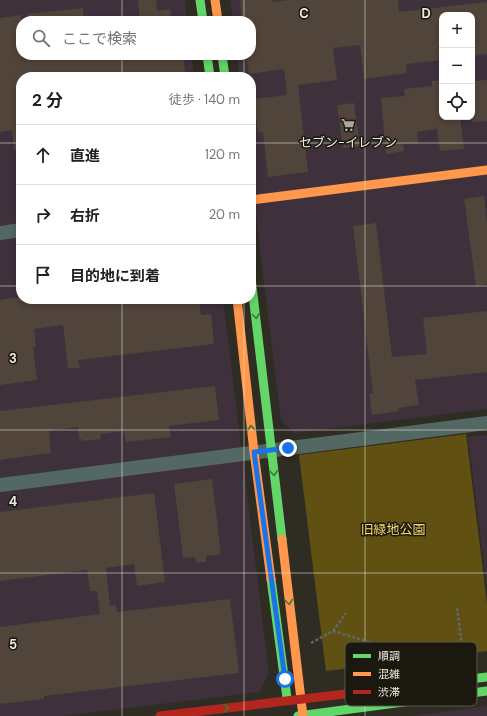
<!DOCTYPE html>
<html lang="ja">
<meta charset="utf-8">
<style>
body{margin:0;font-family:"DM Sans","Noto Sans JP",sans-serif;background:#f6f6f6;color:#202124}
.controls{position:absolute;right:12px;top:12px;display:grid;overflow:hidden;border-radius:8px;box-shadow:0 2px 6px #0003}
.controls button{width:36px;height:36px;display:grid;place-items:center;padding:0;border:0;border-bottom:1px solid #e0e0e0;background:#fff;color:#202124;font:20px sans-serif}
.stop{position:absolute;width:12px;height:12px;margin:-9px;border:3px solid #1a73e8;border-radius:50%;background:#fff}
.stop.end{background:#1a73e8;border-color:#fff;box-shadow:0 1px 4px #0008}
.list{margin:0;padding:0;list-style:none}
h2{display:flex;justify-content:space-between;align-items:center;height:52px;margin:0;padding:0 16px;font-size:17px}
h2 small{font-size:13px;font-weight:400;color:#757577}
.list li{display:grid;grid-template-columns:26px 1fr auto;gap:12px;align-items:center;box-sizing:border-box;height:60px;padding:0 16px;border-top:1px solid #e0e0e0}
.list b{display:block;font-size:15px;white-space:nowrap}
.list em{font-size:13px;font-style:normal;color:#757577}
.icon{flex:none;width:22px;height:22px;fill:none;stroke:currentColor;stroke-width:2;stroke-linecap:round;stroke-linejoin:round}
.map{position:relative;flex:none;width:487px;height:716px;overflow:hidden}
.search{position:absolute;background:#fff;box-shadow:0 2px 6px #0003;left:16px;top:16px;width:240px;height:44px;display:flex;align-items:center;gap:10px;box-sizing:border-box;padding:0 14px;border-radius:16px;color:#757577;font-size:15px}
.panel{position:absolute;background:#fff;box-shadow:0 2px 6px #0003;left:16px;top:72px;width:240px;height:232px;border-radius:16px}
.map>svg:first-child{display:block}
.industrial{fill:#3e313b;fill-rule:evenodd}
.green{fill:#605113}
.building{fill:#51443a}
.lines{fill:none;stroke-linecap:round;stroke-linejoin:round}
.path{stroke:#5f6a64;stroke-width:2.5;stroke-dasharray:3 2;stroke-linecap:butt}
.street{stroke:#546863;stroke-width:14}
.fast{stroke:#63d668;stroke-width:9}
.slow{stroke:#ff974d;stroke-width:9}
.jam{stroke:#b3261e;stroke-width:9}
.oneway{stroke:#3e773c}
.route{stroke:#1a73e8;stroke-width:5}
.grid{fill:none;stroke:#eeebdf;stroke-width:1;stroke-opacity:0.55}
.labels{text-anchor:middle;dominant-baseline:central;stroke-width:3;stroke-linejoin:round;paint-order:stroke}
.poi-label{font-size:13px;fill:#eeebdf;stroke:#1a180f}
.park-label{font-size:13px;fill:#f6db73;stroke:#1a180f}
.key{fill:#1a180f;stroke:#5a574d;stroke-width:1}
.key-label{font-size:11px;fill:#eeebdf}
.grid-label{font-size:13px;text-anchor:middle;font-weight:bold;fill:#eeebdf;stroke:#1a180f;stroke-width:3;stroke-linejoin:round;paint-order:stroke}
</style>
<div class="map">
<svg width="487" height="716" viewBox="0 0 487 716">
<rect width="100%" height="100%" fill="#2f2c23"/>
<path class="industrial" d="M0 0H185L187 21H21V55H192L194 77H21V299H223L269 673 259 692 64 716H0Z
M230 0H487V409L295 433 281 421 251 175V77H239L237 55H251V21H233ZM442 15H472V117H442Z
M487 435V589L468 437Z
M487 706V716H411Z"/>
<path class="green" d="M466 434 487 603V651L326 671 299 455Z"/>
<path class="building" d="M138 0H156L157 11 170 9 171 21H140Z
M240 0H272V2L289 0H398L399 12 487 2V54L472 56V15H442V60L406 64 407 73 364 79 360 45 333 48 337 80 298 85 308 172 268 177 263 132 258 133 254 99 287 95 284 69 249 74 246 55H251V21H242Z
M83 8 84 21H28L27 14Z
M21 15V55H183L186 77H147V75L130 77H21V150H14L12 130 0 132V18Z
M442 80V117H460L464 149 440 151 437 129 417 132 418 143 403 144 404 151 386 154 381 98 405 96 404 89 432 86V81Z
M487 80V121L472 122V81Z
M354 103 360 146 343 148 337 105Z
M484 196 487 224V284L476 286 464 199Z
M376 223 392 357 427 354 423 318 487 311V372L415 380 419 405 398 408 399 411 372 415 369 394H373L353 226Z
M21 297V299H53V304L94 299H199L201 315 211 314 214 344 78 360 80 368H68L63 325 34 329 36 347H33L37 380 0 385V300Z
M215 386 219 420 169 426 171 437 126 442 124 431 100 434 101 439 82 441V439H79L78 427 49 431 51 453 0 460V411Z
M212 479 221 554 206 556V562L196 563 195 557 183 558 174 484Z
M154 493 165 582 137 586 134 564 106 568 110 606 116 605 117 612 230 599 239 673 44 696V699L0 704V627L100 614 97 591H90L87 570 0 581V512Z"/>
<g class="lines">
<path class="path" d="M457 608 463 654
M333 631 346 613
M311 643 333 631 399 651 417 653 461 644
M399 651 402 672"/>
<path class="street" d="M0 233 21 230
M0 485 487 423"/>
<path class="fast" d="M200 0 203 21
M207 55 210 77
M222 55 225 77
M251 278 282 539
M271 579 287 698
M379 690 487 677
M298 716 487 691"/>
<path class="slow" d="M215 0 218 21
M251 200 487 170
M237 299 254 452 271 579
M282 539 303 716"/>
<path class="jam" d="M160 716 379 690"/>
</g>
<defs><path id="oneway-chevron" d="M-2-3.5L2.5 0L-2 3.5" fill="none" stroke-width="1.6" stroke-linecap="round" stroke-linejoin="round"/></defs>
<g class="oneway">
<use href="#oneway-chevron" transform="translate(256 316) rotate(83)"/>
<use href="#oneway-chevron" transform="translate(251 428) rotate(-96)"/>
<use href="#oneway-chevron" transform="translate(274 473) rotate(83)"/>
<use href="#oneway-chevron" transform="translate(289 602) rotate(83)"/>
<use href="#oneway-chevron" transform="translate(226 708) rotate(-7)"/>
</g>
<g class="lines">
<path class="route" d="M285 679 254 452 288 448"/>
</g>
<path class="grid" d="M122 0V21M244 0V21M365 0V716M122 55V77M244 55V77M0 143H21M251 143H487M0 286H21M251 286H487M122 299V716M244 299V716M0 430H487M0 573H487"/>
<defs>
<g id="supermarket-bare" transform="scale(1.08)"><path d="M-6-5.5h2.5l.6 2H6L4.5 2H-2.5L-4.4-4H-6ZM-1.5 3.2a1.3 1.3 0 1 0 .1 0ZM3 3.2a1.3 1.3 0 1 0 .1 0Z" fill="#aba89d" stroke="#1a180f" stroke-width="2.5" paint-order="stroke"/></g>
</defs>
<g fill-rule="evenodd">
<use href="#supermarket-bare" x="348" y="125"/>
</g>
<g class="labels">
<g class="poi-label">
<text x="348" y="142">セブン-イレブン</text>
</g>
<g class="park-label">
<text x="393" y="529">旧緑地公園</text>
</g>
</g>
<rect x="345" y="642" width="132" height="64" rx="6" class="key"/>
<rect x="353" y="654" width="18" height="4" fill="#63d668"/>
<rect x="353" y="672" width="18" height="4" fill="#ff974d"/>
<rect x="353" y="690" width="18" height="4" fill="#b3261e"/>
<g class="key-label">
<text x="378" y="660">順調</text>
<text x="378" y="678">混雑</text>
<text x="378" y="696">渋滞</text>
</g>
<g class="grid-label">
<text x="304" y="18">C</text>
<text x="426" y="18">D</text>
<text x="13" y="363">3</text>
<text x="13" y="506">4</text>
<text x="13" y="649">5</text>
</g>
</svg>
<div class="controls">
<button>+</button>
<button>−</button>
<button><svg class="icon" aria-label="locate" viewBox="0 0 24 24"><circle cx="12" cy="12" r="6"/><path d="M12 2v4M12 18v4M2 12h4M18 12h4"/></svg></button>
</div>
<div class="stop" style="left:285px;top:679px"></div>
<div class="stop end" style="left:288px;top:448px"></div>
<div class="search"><svg class="icon" aria-label="search" viewBox="0 0 24 24"><circle cx="10" cy="10" r="6"/><path d="M15 15l6 6"/></svg>ここで検索</div>
<section class="panel">
<h2>2 分<small>徒歩 · 140 m</small></h2>
<ul class="list">
<li><svg class="icon" aria-label="ahead" viewBox="0 0 24 24"><path d="M12 20V5M6 11l6-6 6 6"/></svg><div><b>直進</b></div><em>120 m</em></li>
<li><svg class="icon" aria-label="right" viewBox="0 0 24 24"><path d="M7 20v-9h11M14 6l5 5-5 5"/></svg><div><b>右折</b></div><em>20 m</em></li>
<li><svg class="icon" aria-label="arrive" viewBox="0 0 24 24"><path d="M6 21V4h12l-3 4 3 4H6"/></svg><div><b>目的地に到着</b></div></li>
</ul>
</section>
</div>
